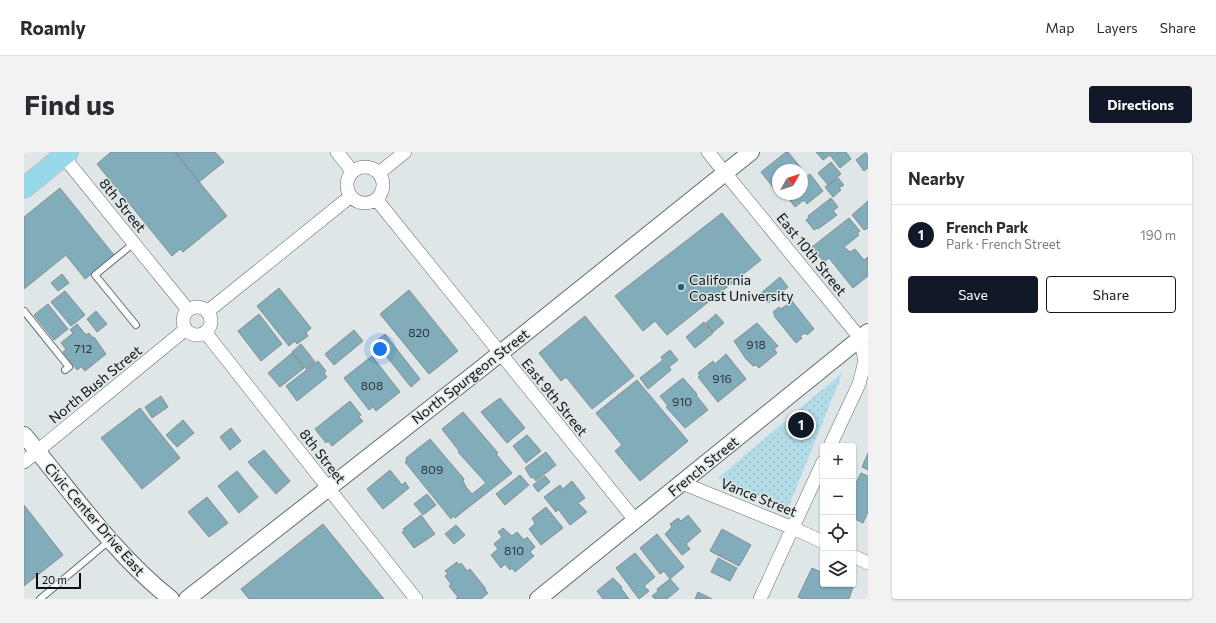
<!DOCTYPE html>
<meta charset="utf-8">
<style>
body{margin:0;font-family:Commissioner,sans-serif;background:#f2f2f3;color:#2b2b33}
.controls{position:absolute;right:12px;bottom:12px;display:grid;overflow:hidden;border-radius:4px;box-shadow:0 1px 3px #0004}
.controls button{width:36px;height:36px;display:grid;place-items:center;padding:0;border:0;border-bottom:1px solid #e1e1e2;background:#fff;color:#2b2b33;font:20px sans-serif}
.compass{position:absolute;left:748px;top:12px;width:36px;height:36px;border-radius:50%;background:#fff;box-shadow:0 1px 3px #0004;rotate:51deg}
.scale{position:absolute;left:12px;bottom:10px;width:45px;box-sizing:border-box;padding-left:4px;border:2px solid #0c0e0f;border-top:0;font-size:11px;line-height:14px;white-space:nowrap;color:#0c0e0f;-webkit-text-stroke:3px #dee6e8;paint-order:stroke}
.you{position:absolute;left:356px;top:197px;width:14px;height:14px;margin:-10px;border:3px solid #fff;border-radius:50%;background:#1a73e8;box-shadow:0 0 0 6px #1a73e833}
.badge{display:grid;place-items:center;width:26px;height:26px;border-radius:50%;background:#111827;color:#fff;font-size:13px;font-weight:700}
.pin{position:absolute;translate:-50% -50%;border:2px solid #fff;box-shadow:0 1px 4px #0006}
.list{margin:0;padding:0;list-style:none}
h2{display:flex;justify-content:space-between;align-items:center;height:52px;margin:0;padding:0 16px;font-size:17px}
h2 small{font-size:13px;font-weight:400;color:#7c7c81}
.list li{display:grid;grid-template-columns:26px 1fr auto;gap:12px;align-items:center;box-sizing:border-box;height:60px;padding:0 16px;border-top:1px solid #e1e1e2}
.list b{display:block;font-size:15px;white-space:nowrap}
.list p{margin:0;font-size:13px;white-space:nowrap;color:#7c7c81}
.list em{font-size:13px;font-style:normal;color:#7c7c81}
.actions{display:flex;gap:8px;padding:12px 16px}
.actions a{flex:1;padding:9px 0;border:1px solid #111827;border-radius:4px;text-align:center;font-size:14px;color:#111827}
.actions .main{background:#111827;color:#fff}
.icon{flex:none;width:22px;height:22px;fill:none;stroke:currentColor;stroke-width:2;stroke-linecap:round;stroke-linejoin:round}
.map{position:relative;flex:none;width:844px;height:447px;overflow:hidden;border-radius:4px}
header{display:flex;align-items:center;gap:24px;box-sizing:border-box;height:56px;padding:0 20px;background:#fff;border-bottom:1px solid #e1e1e2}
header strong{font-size:19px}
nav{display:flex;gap:22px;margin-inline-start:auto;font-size:14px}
.intro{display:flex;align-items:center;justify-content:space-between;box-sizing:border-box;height:96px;padding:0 24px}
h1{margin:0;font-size:28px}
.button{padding:10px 18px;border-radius:4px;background:#111827;color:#fff;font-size:14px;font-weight:700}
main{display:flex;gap:24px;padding:0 24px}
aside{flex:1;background:#fff;border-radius:4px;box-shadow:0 1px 3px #0004}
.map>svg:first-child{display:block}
.park{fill:url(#park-dots)}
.building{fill:#81adba;stroke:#868d8f}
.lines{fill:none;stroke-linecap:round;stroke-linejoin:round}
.service-casing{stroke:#646b6d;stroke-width:8}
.minor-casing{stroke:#646b6d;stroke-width:14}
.tertiary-casing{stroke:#646b6d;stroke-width:18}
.primary-casing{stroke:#c0c0c1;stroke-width:22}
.service{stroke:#fff;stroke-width:6}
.minor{stroke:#fff;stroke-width:13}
.tertiary{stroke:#fff;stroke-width:16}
.primary{stroke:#97d9eb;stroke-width:20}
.poi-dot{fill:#1e6374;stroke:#dee6e8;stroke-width:1.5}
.labels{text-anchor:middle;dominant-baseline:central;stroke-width:3;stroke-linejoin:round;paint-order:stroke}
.number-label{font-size:12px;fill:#29363a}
.street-label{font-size:14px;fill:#0c0e0f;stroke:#dee6e8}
.poi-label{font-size:14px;fill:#0c0e0f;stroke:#dee6e8;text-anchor:start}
</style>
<header>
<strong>Roamly</strong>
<nav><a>Map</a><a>Layers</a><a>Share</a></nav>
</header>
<div class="intro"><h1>Find us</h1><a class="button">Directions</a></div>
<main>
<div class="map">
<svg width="844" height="447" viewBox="0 0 844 447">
<defs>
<pattern id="park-dots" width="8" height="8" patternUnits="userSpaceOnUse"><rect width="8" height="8" fill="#b3dce9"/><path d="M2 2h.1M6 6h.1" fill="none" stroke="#99bcc7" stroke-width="1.8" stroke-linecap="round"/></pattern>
</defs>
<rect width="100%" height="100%" fill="#dee6e8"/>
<path class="park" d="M819 220 764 356 694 326Z"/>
<path class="building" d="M87 0H151L203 64 159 100 156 97 148 104 73 12Z
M151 0H191L200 10 175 30Z
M762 0H764L778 17 754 18V37L752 39 737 20Z
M792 0H822L827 7 816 16 806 3 799 8Z
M842 0 844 3V16L840 19 832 8Z
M807 10 817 22 804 33 794 21Z
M786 22 799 39 783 52 780 48 771 55 761 42H778V28Z
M814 26 820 33 815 36 817 38 809 45 801 35Z
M36 36 90 103 61 127 42 103 0 137V65Z
M807 46 814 55 809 59 813 63 794 77 793 76 790 78 782 68 785 66 784 64Z
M844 49V76L840 78 828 63Z
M698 61 737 108 643 183 631 169 619 179 591 144Z
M825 66 836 79 833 81 835 83 820 95 826 100 831 97 840 108 844 105V124L829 136 805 106 800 110 788 95Z
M38 122 45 131 34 139 27 131Z
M756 125 764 135 744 151 737 141Z
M255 136 287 176 282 181 284 184 273 192 271 189 265 194 233 154Z
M385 138 434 199 405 222 356 162Z
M41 139 61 163 47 174 27 150Z
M768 149 790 177 783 183 781 181 776 184 778 186 772 191 750 164 751 163 749 160 755 155 757 157Z
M24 152 44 177 30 188 10 163Z
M72 159 83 172 73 180 63 167Z
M235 162 258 192 237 209 214 179Z
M692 162 700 171 689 180 682 171Z
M561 164 610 224 568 257 542 225 537 229 515 201Z
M680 170 689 181 671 196 662 185Z
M733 171 754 194 750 197 753 201 735 216 732 213 729 214 722 207 710 189Z
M53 172 62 183 65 181 69 186 70 185 82 202 61 219 57 215 53 218 39 200 42 197 37 191 49 181 46 178Z
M330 178 339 189 310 213 301 202Z
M361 182 396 227 387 235 351 190Z
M277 192 291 210 282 217 268 200Z
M646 198 654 208 645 215 647 218 624 237 616 226 639 208 637 205Z
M268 201 280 216 256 235 244 221Z
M702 202 722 227 694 250 674 225 676 224 674 221 689 209 691 212Z
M348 204 376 240 352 259 349 255 345 258 320 226Z
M294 209 302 219 300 221 303 225 273 249 262 234Z
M659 226 673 242 672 243 684 258 661 276 642 255 644 254 636 244Z
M613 228 664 289 616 329 591 299 598 293 572 261Z
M137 244 144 255 128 266 121 255Z
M476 246 501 276 483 291 457 260Z
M326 249 337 263 335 265 339 269 308 294 304 289 302 291 291 277Z
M116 256 156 306 118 337 77 286Z
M439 260 474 301 472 302 488 321 431 366 429 364 427 367 381 310 383 308 382 306 406 287 440 327 439 329 442 335 448 342 462 331 434 300 435 299 418 277Z
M159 268 170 281 153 295 142 283Z
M207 276 217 289 206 298 196 285Z
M503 283 517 299 502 311 489 294Z
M240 298 266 329 252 342 224 310Z
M522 300 532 313 512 329 509 325 507 326 501 316Z
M844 301V318L838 315Z
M366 318 378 333 381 330 385 336 359 357 343 337Z
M213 319 234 345 215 361 194 334Z
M837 321 844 324V360L839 371 829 366V337Z
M496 323 505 333 481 353 472 342Z
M521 324 526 330 514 340 509 333Z
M548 329 561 346 554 351 563 360 546 373 534 357 532 360 520 345 536 333 539 337Z
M403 342 412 353 399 363 390 352Z
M183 345 204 371 185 385 164 360Z
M0 353 39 403 0 434Z
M522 355 539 376 517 393 505 377 511 372 508 366Z
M397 363 411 382 390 396 378 380 381 379 379 377Z
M664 363 677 379 662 392 666 397 658 403 641 382 648 375 646 372 654 366 657 369Z
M299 372 360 447H225L217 437Z
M432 373 441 383 430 392 421 382Z
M479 376 488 384 493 380 500 388 503 385 511 395 506 400 510 404 491 420 488 416 486 418 481 412 477 416 467 403 474 397 470 392 478 385 474 380Z
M698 377 727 393 715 414 686 399Z
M633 382 660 415 646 427 640 419 636 422 616 396Z
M611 401 631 425 620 434 625 439 615 447 592 416Z
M694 406 713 416 706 429 687 420Z
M433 410 435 413 437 411 443 419 446 417 462 437 461 438 464 441 457 447H432L434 445 425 434 427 432 421 424 424 422 421 419Z
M788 416 799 421V432H823L829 435 825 447H779L774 445Z
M589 426 598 435 597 436 605 447H579L573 439Z
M646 427 655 437 643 447H631L628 444 634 439 633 437Z
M674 440 688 447H671Z"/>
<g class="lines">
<g class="service-casing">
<path id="service" d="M110 91 71 123 112 173
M0 159 45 215 41 218
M16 447 85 389"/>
</g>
<g class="minor-casing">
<path id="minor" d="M313 0 328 19
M684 0 836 186 841 209 835 232 806 294
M39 4 164 158
M323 33a18 18 0 1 1 36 0a18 18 0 1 1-36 0Z
M355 21 381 0
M352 47 611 368
M159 169a14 14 0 1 1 28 0a14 14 0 1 1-28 0Z
M183 160 327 44
M181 180 392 447
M0 310 162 177
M658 331 769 376 799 390
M829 404 844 411
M736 447 799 310"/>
</g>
<g class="tertiary-casing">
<path id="tertiary" d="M0 283C47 339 89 401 147 447
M163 447 459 215 727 0
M514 447 844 180"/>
</g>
<g class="primary-casing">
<path id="primary" d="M0 36 44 0"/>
</g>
<use href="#service" class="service"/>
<use href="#minor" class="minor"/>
<use href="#tertiary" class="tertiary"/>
<use href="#primary" class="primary"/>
</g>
<circle class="poi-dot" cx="657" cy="135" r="4"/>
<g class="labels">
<g class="number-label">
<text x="395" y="180">820</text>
<text x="732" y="192">918</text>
<text x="59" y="196">712</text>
<text x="698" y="226">916</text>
<text x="348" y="233">808</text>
<text x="658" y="249">910</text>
<text x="408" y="317">809</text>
<text x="490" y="398">810</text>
</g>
<g class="street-label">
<text transform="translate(99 53) rotate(51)">8th Street</text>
<text transform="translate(788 102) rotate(51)">East 10th Street</text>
<text transform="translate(446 224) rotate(-38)">North Spurgeon Street</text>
<text transform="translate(71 232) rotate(-39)">North Bush Street</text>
<text transform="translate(531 245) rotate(51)">East 9th Street</text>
<text transform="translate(299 304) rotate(52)">8th Street</text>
<text transform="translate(679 314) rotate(-39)">French Street</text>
<text transform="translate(735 345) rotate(22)">Vance Street</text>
<text transform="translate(71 367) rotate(49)">Civic Center Drive East</text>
</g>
<g class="poi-label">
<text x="665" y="127">California<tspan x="665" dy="16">Coast University</tspan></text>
</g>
</g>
</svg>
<div class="controls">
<button>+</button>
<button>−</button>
<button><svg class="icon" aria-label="locate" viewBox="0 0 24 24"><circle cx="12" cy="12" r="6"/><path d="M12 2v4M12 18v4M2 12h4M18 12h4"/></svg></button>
<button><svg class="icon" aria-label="layers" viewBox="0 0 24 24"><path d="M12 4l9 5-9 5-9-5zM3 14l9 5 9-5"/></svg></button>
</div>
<svg class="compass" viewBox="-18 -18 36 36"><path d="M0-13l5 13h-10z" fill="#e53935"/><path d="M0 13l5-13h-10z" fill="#7c7c81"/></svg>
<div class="scale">20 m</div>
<div class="you"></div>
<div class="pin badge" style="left:777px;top:273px">1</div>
</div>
<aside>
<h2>Nearby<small></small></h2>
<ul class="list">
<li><span class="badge">1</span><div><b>French Park</b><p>Park · French Street</p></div><em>190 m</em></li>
</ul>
<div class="actions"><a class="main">Save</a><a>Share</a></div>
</aside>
</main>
